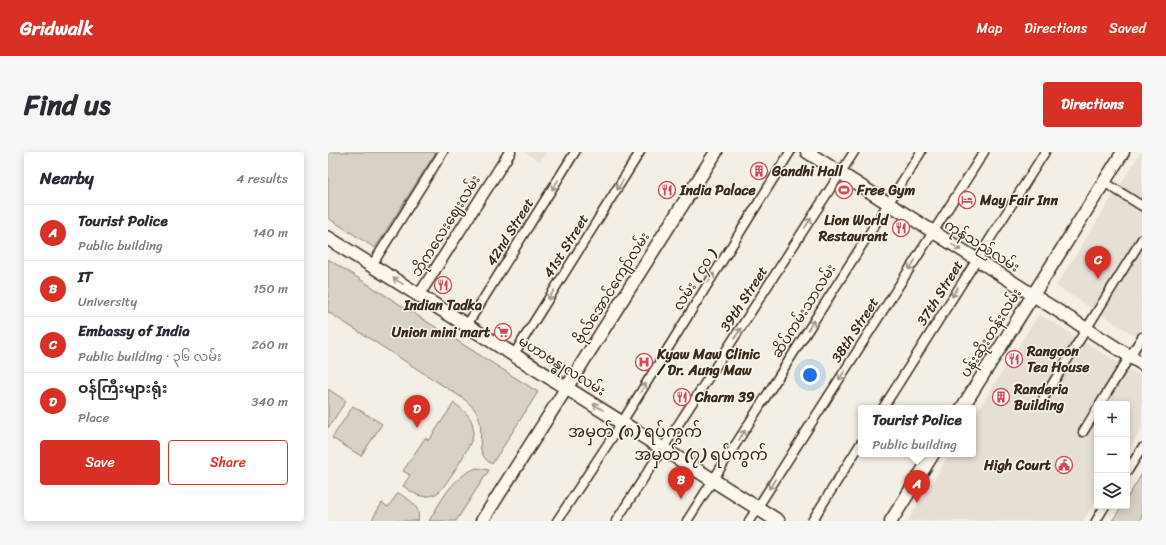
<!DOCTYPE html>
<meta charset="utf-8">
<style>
body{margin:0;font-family:Sriracha,"Noto Sans Myanmar",sans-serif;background:#f7f7f7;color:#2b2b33}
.controls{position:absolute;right:12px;bottom:12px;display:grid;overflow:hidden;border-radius:4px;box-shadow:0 2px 10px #0003}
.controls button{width:36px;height:36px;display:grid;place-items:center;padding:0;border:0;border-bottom:1px solid #e1e1e2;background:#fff;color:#2b2b33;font:20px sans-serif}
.you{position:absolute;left:482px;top:223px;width:14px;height:14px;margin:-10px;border:3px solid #fff;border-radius:50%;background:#1a73e8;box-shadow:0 0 0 6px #1a73e833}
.badge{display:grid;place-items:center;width:26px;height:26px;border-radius:50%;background:#d93025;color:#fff;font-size:13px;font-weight:700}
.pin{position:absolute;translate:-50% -33px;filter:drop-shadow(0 1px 2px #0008)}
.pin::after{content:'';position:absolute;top:21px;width:14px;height:12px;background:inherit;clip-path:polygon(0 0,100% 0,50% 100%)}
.popup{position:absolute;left:530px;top:253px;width:118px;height:52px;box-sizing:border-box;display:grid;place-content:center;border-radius:4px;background:#fff;filter:drop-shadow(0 1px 3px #0005);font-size:13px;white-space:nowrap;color:#7c7c81}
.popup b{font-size:15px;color:#2b2b33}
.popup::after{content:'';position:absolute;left:50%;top:100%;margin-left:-8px;border:8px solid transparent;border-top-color:#fff}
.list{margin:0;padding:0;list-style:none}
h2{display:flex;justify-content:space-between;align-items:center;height:52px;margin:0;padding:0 16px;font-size:17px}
h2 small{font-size:13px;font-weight:400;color:#7c7c81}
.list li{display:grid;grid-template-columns:26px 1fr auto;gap:12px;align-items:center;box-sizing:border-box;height:56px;padding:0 16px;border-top:1px solid #e1e1e2}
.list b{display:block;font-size:15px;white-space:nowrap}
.list p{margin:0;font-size:13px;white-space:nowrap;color:#7c7c81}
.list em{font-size:13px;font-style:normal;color:#7c7c81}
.actions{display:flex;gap:8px;padding:12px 16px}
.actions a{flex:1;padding:9px 0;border:1px solid #d93025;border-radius:4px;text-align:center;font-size:14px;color:#d93025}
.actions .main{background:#d93025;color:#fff}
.icon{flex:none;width:22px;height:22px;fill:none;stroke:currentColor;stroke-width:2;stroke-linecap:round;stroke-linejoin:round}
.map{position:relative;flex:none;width:814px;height:369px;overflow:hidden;border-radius:4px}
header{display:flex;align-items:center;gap:24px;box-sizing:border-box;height:56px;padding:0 20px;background:#d93025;color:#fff}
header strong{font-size:19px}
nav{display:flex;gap:22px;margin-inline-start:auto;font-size:14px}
.intro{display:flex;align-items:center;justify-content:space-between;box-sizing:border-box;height:96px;padding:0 24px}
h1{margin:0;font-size:28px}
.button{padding:10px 18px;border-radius:4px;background:#d93025;color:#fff;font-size:14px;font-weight:700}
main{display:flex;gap:24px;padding:0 24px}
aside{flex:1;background:#fff;border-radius:4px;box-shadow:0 2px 10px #0003}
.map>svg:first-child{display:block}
.built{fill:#e5dfd4}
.green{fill:#d8d1c6;stroke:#8a7e72}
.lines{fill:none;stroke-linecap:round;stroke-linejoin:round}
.minor-casing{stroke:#3b2a1e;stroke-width:11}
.tertiary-casing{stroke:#3b2a1e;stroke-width:13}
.secondary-casing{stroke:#3b2a1e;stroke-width:15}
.primary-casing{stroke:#3b2a1e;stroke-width:16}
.minor{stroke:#fbf7ec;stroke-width:8}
.tertiary{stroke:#fbf7ec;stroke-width:10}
.secondary{stroke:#fbf7ec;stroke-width:12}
.primary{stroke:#fbf7ec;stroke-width:13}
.oneway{stroke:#9b9085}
.labels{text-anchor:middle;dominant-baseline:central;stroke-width:3;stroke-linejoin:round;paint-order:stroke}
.poi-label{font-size:14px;font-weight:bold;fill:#3b2a1e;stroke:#fbf7ec;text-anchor:start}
.street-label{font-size:14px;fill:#3b2a1e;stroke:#fbf7ec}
.quarter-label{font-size:16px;fill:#3b2a1e;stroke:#fbf7ec}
</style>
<header>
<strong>Gridwalk</strong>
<nav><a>Map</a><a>Directions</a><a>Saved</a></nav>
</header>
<div class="intro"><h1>Find us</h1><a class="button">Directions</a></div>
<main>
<aside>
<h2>Nearby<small>4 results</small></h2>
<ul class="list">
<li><span class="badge">A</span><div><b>Tourist Police</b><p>Public building</p></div><em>140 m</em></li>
<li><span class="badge">B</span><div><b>IT</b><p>University</p></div><em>150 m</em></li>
<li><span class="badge">C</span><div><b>Embassy of India</b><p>Public building · ၃၆ လမ်း</p></div><em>260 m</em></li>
<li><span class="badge">D</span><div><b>ဝန်ကြီးများရုံး</b><p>Place</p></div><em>340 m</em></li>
</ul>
<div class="actions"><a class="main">Save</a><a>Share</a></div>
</aside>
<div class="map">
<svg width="814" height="369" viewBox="0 0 814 369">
<rect width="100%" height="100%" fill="#f3efe4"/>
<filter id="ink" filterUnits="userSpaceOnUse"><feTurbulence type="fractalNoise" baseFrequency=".025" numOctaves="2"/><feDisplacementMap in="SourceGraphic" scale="8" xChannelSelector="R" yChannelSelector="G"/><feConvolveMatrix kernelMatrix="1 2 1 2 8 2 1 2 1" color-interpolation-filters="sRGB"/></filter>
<g filter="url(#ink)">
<path class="built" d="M196 0H218L212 10Z
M813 0H814V188L728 134Z
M711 162 814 225V276L799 300V252H769V347L755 369H580L622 302H645V266Z"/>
<path class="green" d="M0 0H108L47 96 0 66Z
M0 107 210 240 164 312C143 300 159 281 149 261 146 255 140 251 136 247L0 160Z
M0 237 18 249 0 276Z
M126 251C137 259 147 267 145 282 145 292 118 333 111 340 108 342 103 344 100 344 90 346 83 339 75 334L82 323 75 319 97 286 101 288Z
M25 254 54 272 33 304 4 286Z
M149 316 161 318 128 369H101C113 349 125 324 149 316Z
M814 322V369H784L794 354H799V346Z
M70 341C82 348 93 354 90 369H43L54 351 60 355Z"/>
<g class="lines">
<g class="minor-casing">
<path id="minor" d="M776 30 814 54
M44 113 115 0
M139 173 247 0
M186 202 312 0
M715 247 814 87
M772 252 814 185
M555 256 717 0
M755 280 769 257
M799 320 814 296
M229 369 291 275 462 0
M288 369 526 0
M359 369 593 0
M421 369 656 0
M484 369 533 291
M768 369 777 354"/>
</g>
<g class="tertiary-casing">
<path id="tertiary" d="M91 143 182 0"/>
</g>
<g class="secondary-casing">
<path id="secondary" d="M479 0 814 212
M634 256 795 0
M154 369 388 0
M563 369 605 302"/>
</g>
<g class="primary-casing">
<path id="primary" d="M0 86 450 369"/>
</g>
<use href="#minor" class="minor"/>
<use href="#tertiary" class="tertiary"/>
<use href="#secondary" class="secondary"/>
<use href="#primary" class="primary"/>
</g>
<defs><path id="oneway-shaft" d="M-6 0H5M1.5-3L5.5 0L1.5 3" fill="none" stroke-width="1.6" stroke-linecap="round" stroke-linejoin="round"/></defs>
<g class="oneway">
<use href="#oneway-shaft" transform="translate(227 33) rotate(122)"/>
<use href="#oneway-shaft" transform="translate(292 33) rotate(122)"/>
<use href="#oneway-shaft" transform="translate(480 71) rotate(-57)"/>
<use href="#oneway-shaft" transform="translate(628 95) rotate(32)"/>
<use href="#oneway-shaft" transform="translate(584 113) rotate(123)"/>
<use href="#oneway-shaft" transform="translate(383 126) rotate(-58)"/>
<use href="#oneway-shaft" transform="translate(70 129) rotate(-148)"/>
<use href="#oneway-shaft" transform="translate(627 140) rotate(122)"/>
<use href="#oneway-shaft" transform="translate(223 143) rotate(122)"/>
<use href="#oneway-shaft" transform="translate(483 173) rotate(-58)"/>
<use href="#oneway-shaft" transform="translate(410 181) rotate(-57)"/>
<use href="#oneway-shaft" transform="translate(514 223) rotate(123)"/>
<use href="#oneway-shaft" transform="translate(315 236) rotate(-58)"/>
<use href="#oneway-shaft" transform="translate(270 255) rotate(-148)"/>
<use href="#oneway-shaft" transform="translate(414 283) rotate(-58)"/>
<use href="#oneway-shaft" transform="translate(444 332) rotate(123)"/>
</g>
</g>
<defs>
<g id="building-ring" transform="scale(0.9)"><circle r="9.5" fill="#fbf7ec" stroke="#d1495b" stroke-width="1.5"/><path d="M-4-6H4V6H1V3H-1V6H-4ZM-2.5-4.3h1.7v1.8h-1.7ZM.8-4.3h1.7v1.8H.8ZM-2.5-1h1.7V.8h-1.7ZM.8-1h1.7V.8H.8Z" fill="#d1495b"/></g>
<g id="restaurant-ring" transform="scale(0.9)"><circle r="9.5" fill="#fbf7ec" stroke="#d1495b" stroke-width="1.5"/><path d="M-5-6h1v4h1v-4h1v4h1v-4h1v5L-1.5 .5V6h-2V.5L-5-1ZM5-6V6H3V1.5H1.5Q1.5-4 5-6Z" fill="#d1495b"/></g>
<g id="stadium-ring" transform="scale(0.9)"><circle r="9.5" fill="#fbf7ec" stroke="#d1495b" stroke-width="1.5"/><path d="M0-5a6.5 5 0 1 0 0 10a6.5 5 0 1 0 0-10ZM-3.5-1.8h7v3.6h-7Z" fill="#d1495b"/></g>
<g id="hotel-ring" transform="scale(0.9)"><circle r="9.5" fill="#fbf7ec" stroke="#d1495b" stroke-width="1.5"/><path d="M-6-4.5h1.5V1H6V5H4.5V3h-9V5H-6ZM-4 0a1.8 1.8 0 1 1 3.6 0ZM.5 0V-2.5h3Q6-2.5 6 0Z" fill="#d1495b"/></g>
<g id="supermarket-ring" transform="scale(0.9)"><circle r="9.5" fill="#fbf7ec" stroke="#d1495b" stroke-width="1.5"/><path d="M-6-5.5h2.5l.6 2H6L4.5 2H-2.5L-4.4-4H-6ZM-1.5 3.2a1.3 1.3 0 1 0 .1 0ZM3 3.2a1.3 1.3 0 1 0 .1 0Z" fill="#d1495b"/></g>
<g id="hospital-ring" transform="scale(0.9)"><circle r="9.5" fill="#fbf7ec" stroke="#d1495b" stroke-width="1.5"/><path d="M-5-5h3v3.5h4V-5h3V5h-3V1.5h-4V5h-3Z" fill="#d1495b"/></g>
<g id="civic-ring" transform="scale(0.9)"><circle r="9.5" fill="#fbf7ec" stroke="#d1495b" stroke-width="1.5"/><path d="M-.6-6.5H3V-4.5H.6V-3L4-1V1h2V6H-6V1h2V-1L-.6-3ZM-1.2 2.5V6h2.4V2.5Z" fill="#d1495b"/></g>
</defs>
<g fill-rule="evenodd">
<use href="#building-ring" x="431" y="19"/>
<use href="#restaurant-ring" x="339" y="38"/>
<use href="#stadium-ring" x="516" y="38"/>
<use href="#hotel-ring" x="639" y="48"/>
<use href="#restaurant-ring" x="573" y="76"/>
<use href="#restaurant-ring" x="115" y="133"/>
<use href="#supermarket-ring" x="175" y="180"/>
<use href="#restaurant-ring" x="686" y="207"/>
<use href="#hospital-ring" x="316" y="210"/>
<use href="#restaurant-ring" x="354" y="245"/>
<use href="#building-ring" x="673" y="245"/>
<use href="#civic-ring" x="736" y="313"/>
</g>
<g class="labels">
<g class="poi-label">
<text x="444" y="19">Gandhi Hall</text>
<text x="352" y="38">India Palace</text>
<text x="529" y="38">Free Gym</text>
<text x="652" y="48">May Fair Inn</text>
<text x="560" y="68" text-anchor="end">Lion World<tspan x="560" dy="16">Restaurant</tspan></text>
<text x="115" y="153" text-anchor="middle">Indian Tadka</text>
<text x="162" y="180" text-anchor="end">Union mini mart</text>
<text x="699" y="199">Rangoon<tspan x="699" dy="16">Tea House</tspan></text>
<text x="329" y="202">Kyaw Maw Clinic<tspan x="329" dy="16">/ Dr. Aung Maw</tspan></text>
<text x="686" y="237">Randeria<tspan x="686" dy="16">Building</tspan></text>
<text x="367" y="245">Charm 39</text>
<text x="723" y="313" text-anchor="end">High Court</text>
</g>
<g class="street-label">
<text transform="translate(118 74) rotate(-58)">ဘိုကလေးဈေးလမ်း</text>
<text transform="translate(182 80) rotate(-58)">42nd Street</text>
<text transform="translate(238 94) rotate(-58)">41st Street</text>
<text transform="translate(654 94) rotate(32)">ကုန်သည်လမ်း</text>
<text transform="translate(367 128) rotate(-58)">လမ်း ( ၄၀ )</text>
<text transform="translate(284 136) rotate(-58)">ဗိုလ်အောင်ကျော်လမ်း</text>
<text transform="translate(612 141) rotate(-58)">37th Street</text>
<text transform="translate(416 147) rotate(-57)">39th Street</text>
<text transform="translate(476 159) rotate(-58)">ဆိပ်ကမ်းသာလမ်း</text>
<text transform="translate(527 178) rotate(-57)">38th Street</text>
<text transform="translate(663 181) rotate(-58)">ပန်းဆိုးတန်းလမ်း</text>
<text transform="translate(234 214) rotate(32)">မဟာဗန္ဓုလလမ်း</text>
</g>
<g class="quarter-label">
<text x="307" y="279">အမှတ် (၈) ရပ်ကွက်</text>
<text x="373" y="302">အမှတ် (၇) ရပ်ကွက်</text>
</g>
</g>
</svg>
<div class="controls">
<button>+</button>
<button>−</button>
<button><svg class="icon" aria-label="layers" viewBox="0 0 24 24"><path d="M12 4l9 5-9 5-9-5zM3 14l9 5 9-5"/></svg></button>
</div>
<div class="you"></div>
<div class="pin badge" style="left:589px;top:351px">A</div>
<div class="popup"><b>Tourist Police</b>Public building</div>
<div class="pin badge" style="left:353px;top:347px">B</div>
<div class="pin badge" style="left:770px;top:127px">C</div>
<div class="pin badge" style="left:89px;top:276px">D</div>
</div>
</main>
